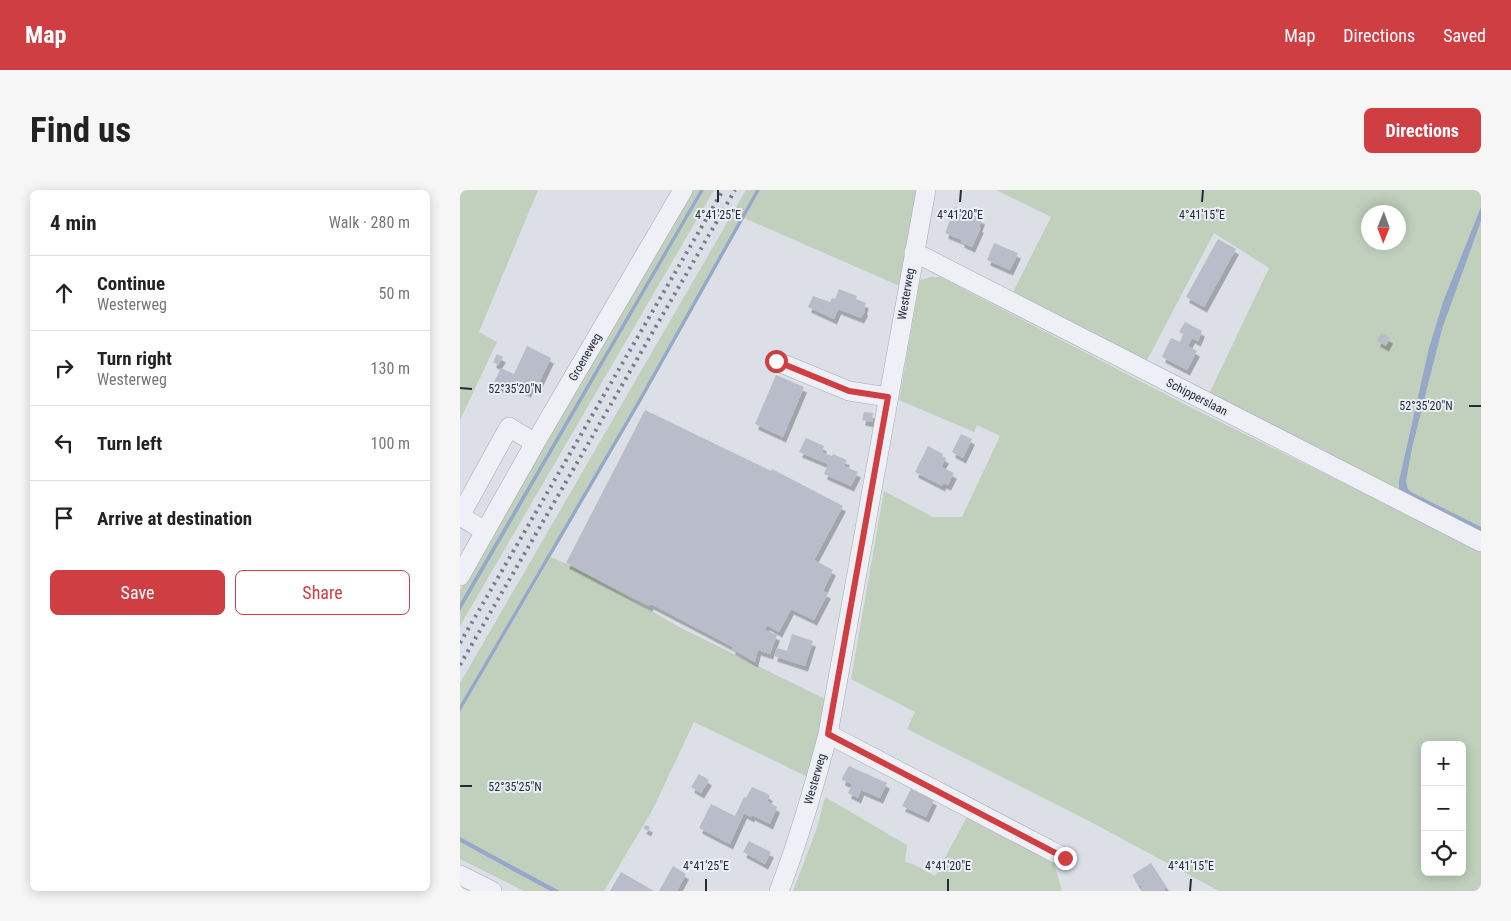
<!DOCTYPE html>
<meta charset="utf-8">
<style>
body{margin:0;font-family:"Roboto Condensed",sans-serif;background:#f6f6f6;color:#222}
.controls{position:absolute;right:15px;bottom:15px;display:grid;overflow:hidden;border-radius:8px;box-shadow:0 2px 12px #0003}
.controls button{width:45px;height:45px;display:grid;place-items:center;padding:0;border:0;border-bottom:1px solid #e0e0e0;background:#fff;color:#222;font:25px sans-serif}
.compass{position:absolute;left:901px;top:15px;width:45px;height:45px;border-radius:50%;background:#fff;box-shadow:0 2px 12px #0003;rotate:181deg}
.stop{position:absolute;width:15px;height:15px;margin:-11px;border:4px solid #ce3e43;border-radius:50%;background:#fff}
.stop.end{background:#ce3e43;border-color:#fff;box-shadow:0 1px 5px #0008}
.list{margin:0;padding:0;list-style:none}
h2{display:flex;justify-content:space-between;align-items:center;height:65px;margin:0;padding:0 20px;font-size:21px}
h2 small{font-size:16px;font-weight:400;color:#767676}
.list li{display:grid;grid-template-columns:32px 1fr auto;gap:15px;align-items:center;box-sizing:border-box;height:75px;padding:0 20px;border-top:1px solid #e0e0e0}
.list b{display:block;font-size:19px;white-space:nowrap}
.list p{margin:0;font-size:16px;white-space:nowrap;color:#767676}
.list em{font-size:16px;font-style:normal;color:#767676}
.actions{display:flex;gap:10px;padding:15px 20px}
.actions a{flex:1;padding:11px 0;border:1px solid #ce3e43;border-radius:8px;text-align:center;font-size:18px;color:#ce3e43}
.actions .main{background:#ce3e43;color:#fff}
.icon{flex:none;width:28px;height:28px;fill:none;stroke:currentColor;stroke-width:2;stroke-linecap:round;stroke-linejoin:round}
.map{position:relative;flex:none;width:1021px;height:701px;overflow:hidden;border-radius:8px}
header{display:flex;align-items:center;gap:30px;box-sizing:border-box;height:70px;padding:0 25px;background:#ce3e43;color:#fff}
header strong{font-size:24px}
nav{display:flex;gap:28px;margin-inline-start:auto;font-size:18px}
.intro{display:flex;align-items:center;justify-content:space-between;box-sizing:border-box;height:120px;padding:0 30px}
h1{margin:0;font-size:35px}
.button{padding:12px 22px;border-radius:8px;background:#ce3e43;color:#fff;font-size:18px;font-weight:700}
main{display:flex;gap:30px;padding:0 30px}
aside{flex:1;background:#fff;border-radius:8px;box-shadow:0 2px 12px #0003}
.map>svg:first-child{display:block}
.green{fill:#c0d0bd;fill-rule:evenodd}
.water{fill:#96a8c7}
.building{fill:#b9bdc9;filter:url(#shadow)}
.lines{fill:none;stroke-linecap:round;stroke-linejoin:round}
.minor-casing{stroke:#a5a9b3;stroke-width:20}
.minor{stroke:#eef0f5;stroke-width:19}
.rail{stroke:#757c90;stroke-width:4;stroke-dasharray:2.5 5;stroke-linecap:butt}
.route{stroke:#ce3e43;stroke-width:6}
.ticks{fill:none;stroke:#262b3c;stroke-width:2}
.labels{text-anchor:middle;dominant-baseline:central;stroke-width:4;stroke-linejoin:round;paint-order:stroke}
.street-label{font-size:12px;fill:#262b3c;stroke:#ebeef4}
.ticks-label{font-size:12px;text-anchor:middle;fill:#262b3c;stroke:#ebeef4;stroke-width:4;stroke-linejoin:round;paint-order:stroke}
</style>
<header>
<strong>Map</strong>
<nav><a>Map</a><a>Directions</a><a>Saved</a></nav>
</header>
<div class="intro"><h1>Find us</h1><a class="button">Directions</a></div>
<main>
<aside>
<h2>4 min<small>Walk · 280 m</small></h2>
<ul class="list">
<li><svg class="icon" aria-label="ahead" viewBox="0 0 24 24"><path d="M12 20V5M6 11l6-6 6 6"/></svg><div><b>Continue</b><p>Westerweg</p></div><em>50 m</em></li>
<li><svg class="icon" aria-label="right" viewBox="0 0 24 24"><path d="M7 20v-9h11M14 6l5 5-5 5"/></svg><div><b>Turn right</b><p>Westerweg</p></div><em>130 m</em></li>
<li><svg class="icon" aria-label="left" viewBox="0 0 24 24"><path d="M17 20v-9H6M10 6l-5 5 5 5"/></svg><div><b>Turn left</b></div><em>100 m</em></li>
<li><svg class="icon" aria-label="arrive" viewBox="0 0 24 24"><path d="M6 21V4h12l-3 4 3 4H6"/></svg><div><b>Arrive at destination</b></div></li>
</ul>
<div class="actions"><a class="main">Save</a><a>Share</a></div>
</aside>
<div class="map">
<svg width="1021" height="701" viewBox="0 0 1021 701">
<defs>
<filter id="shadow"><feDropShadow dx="3" dy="5.5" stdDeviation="0" flood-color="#0004"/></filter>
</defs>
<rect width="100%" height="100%" fill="#dcdfe6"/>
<path class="green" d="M0 0H78L19 142 37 152 0 230Z
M232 0H240L0 413V400Z
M244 0H254L0 436V421Z
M286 0H296L178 210 0 515V493Z
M300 0H461L442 97 284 28Z
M536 0H1021V338L882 274 866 261 749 204 809 78 754 43 685 174 552 104 591 27ZM908 22H938V52H908Z
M471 87H480L728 216 1021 361V701H759L629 631 447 539 455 522 391 489 424 301 473 327H502L540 246 517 235 514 242 439 210 460 90ZM965 555H1002V682H965Z
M91 367 116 378 221 438 369 511 350 588 234 532 192 621 144 701H100L0 647V522Z
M365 607 447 655 445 672 453 674 475 686 508 625 593 670 602 701H333L357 638Z
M0 652 90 701H64L0 669Z"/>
<path class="water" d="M240 0H244L0 421V413Z
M296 0H300L182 210 0 522V515L178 210Z
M1021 17V31L982 139 952 258 946 291 948 299 951 302 1021 337V343L946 305 939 299V291L969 158 983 112Z
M0 647 100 701H90L0 652Z"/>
<path class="building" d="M495 17 522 29 519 37H521L512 57 501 52 502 50 485 43Z
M758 49 776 59 744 117 726 107Z
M534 53 558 63 550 80 527 70Z
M379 99 397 106 396 109 406 113 404 118 405 121 401 128 378 119 374 129 348 117 353 106 370 112 372 108 375 109Z
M725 132 742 141 738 151 732 148 728 156 737 161 727 180 702 167 711 148 720 152 723 144 719 142Z
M921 143 930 148 926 156 917 151Z
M67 156 91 168 78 195 72 192 68 202 45 191 42 198 33 194 41 178 54 184Z
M37 164 43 167 38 175 33 172Z
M316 185 344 197 323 247 295 234Z
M185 220 311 281 312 279 383 316 354 370 373 380 363 401 368 403 354 430 331 419 319 442 307 435 305 440 317 445 310 464 298 460 295 472 272 459 273 457 191 414 189 416 106 373Z
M404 222 413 223 412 232 402 230Z
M501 244 512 249 503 268 492 262Z
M346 248 364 256 362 262 372 266 373 264 387 270 384 276 398 282 391 296 364 284 368 274 339 262Z
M468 256 483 264 482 266 486 268 481 277 494 283 488 295 483 293 482 296 455 282Z
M332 444 353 451 345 476 314 466 317 458 327 461Z
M389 576 427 593 420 608 401 600 398 608 388 603 392 594 382 590 383 586Z
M239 584 249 590 241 603 231 597Z
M292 597 306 603 310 606 307 611 317 617 310 634 292 625 291 627 284 623 270 654 239 638 251 614 275 626 284 607 286 608Z
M451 599 474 610 466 627 442 616Z
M186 635 190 637 188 641 183 638Z
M289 651 311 662 305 674 283 662Z
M691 673 706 696 704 701H681V695L679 696 672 685Z
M213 676 226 684 217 701H199Z
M161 682 194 701H150Z"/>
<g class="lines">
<g class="minor-casing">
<path id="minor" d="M454 62 1021 352
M316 171 389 201 428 207
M25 341 0 326 49 237 75 253
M0 386 75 253 223 0
M368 544 605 668
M0 685 32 701
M319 701C339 650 354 597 368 544L466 0"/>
</g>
<use href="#minor" class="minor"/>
<path class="rail" d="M0 453 263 0
M0 475 275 0"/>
</g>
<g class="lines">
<path class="route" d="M316 171 389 201 428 207 368 544 605 668"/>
</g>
<path class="ticks" d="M258 12V0M500 12 501 0M742 12 743 0M0 198 12 199M1009 216H1021M0 596H12M246 701V689M488 701V689M730 701 731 689"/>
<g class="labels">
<g class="street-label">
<text transform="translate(446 104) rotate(-80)">Westerweg</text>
<text transform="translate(125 167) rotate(-60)">Groeneweg</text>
<text transform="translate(737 207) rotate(27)">Schipperslaan</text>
<text transform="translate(355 589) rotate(-74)">Westerweg</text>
</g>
</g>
<g class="ticks-label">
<text x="258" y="29">4°41'25"E</text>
<text x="500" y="29">4°41'20"E</text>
<text x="742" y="29">4°41'15"E</text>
<text x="55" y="203">52°35'20"N</text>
<text x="966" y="220">52°35'20"N</text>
<text x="55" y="601">52°35'25"N</text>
<text x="246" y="680">4°41'25"E</text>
<text x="488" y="680">4°41'20"E</text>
<text x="731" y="680">4°41'15"E</text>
</g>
</svg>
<div class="controls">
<button>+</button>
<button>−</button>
<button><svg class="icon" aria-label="locate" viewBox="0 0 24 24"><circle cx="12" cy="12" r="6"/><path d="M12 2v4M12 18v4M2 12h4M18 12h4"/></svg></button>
</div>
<svg class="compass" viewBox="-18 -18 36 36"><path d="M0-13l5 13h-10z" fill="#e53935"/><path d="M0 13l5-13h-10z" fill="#767676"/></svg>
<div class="stop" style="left:316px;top:171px"></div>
<div class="stop end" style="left:605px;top:668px"></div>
</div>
</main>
